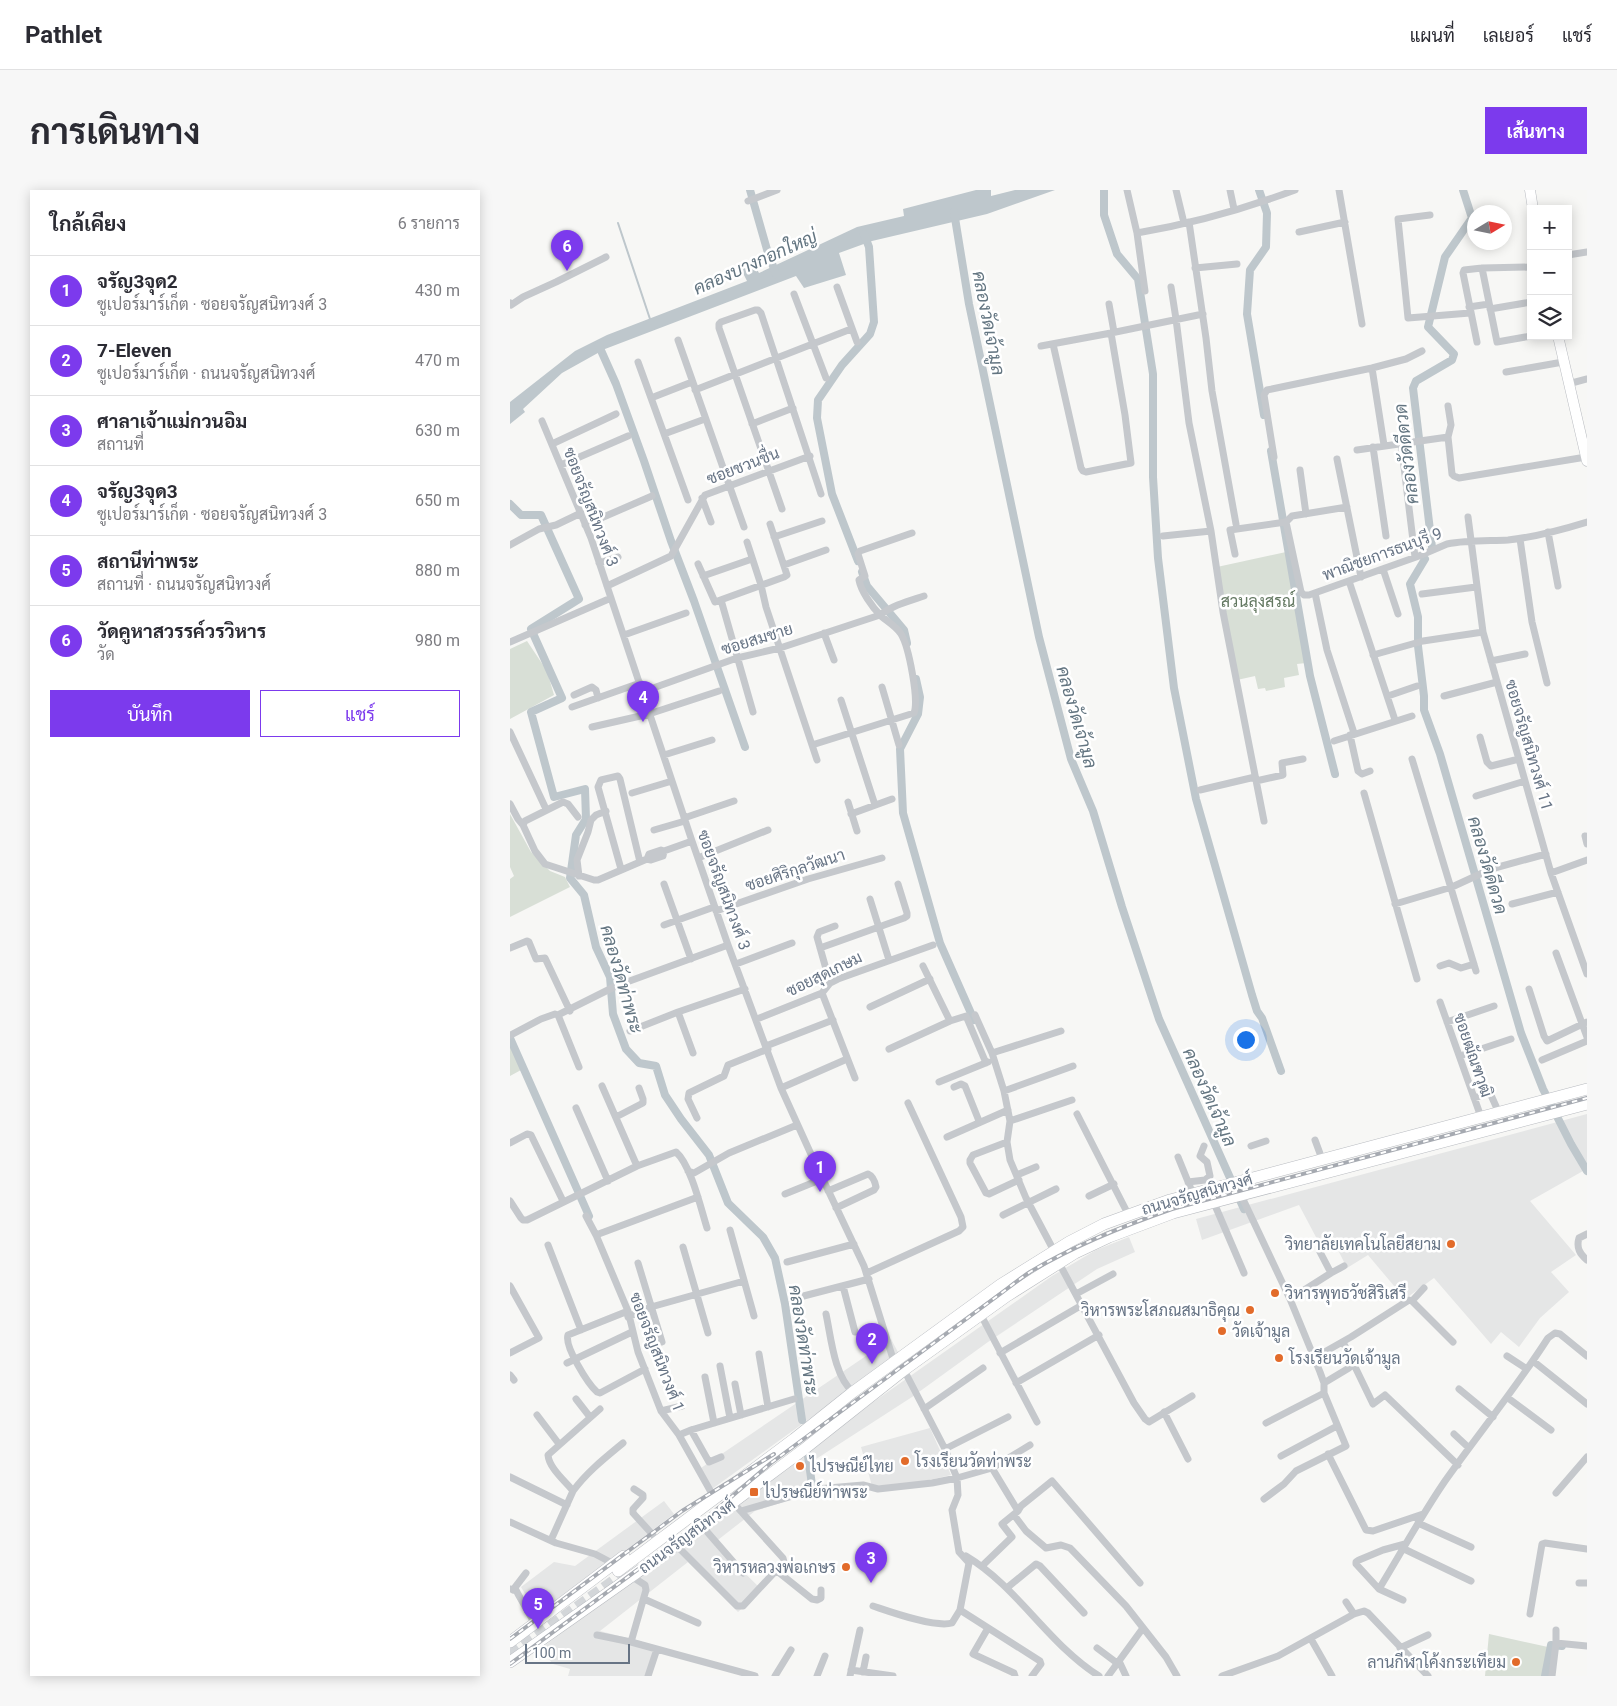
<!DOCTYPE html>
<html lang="th">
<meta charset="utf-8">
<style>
body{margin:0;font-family:Roboto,Sarabun,sans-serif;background:#f7f7f7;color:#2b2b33}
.controls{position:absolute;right:15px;top:15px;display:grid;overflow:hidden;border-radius:0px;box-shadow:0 2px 12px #0003}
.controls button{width:45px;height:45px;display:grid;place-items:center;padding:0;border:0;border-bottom:1px solid #e1e1e2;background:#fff;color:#2b2b33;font:25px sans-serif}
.compass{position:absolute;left:957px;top:15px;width:45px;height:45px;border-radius:50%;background:#fff;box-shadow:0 2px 12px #0003;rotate:80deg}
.scale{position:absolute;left:15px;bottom:12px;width:105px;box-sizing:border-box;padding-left:5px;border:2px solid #677485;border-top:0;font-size:14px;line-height:18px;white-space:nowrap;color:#677485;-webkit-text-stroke:4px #fff;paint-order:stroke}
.you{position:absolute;left:735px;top:849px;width:18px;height:18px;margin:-12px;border:4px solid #fff;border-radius:50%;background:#1a73e8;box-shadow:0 0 0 8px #1a73e833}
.badge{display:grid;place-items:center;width:32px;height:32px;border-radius:50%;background:#7c3aed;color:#fff;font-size:16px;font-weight:700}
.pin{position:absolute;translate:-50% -41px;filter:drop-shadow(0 1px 2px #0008)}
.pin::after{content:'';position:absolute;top:26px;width:18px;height:15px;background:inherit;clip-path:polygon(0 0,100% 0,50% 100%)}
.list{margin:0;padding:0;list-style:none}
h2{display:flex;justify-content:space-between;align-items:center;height:65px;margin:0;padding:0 20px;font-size:21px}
h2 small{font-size:16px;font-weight:400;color:#7c7c81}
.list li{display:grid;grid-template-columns:32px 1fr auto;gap:15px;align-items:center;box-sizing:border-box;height:70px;padding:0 20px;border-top:1px solid #e1e1e2}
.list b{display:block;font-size:19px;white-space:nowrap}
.list p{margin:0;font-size:16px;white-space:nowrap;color:#7c7c81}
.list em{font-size:16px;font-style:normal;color:#7c7c81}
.actions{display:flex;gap:10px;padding:15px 20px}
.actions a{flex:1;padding:11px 0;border:1px solid #7c3aed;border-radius:0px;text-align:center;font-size:18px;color:#7c3aed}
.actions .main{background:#7c3aed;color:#fff}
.icon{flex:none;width:28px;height:28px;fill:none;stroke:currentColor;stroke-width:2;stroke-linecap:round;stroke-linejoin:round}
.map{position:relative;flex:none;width:1077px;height:1486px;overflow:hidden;border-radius:0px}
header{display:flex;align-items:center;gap:30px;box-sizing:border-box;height:70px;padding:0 25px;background:#fff;border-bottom:1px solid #e1e1e2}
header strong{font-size:24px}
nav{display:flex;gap:28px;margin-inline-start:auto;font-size:18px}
.intro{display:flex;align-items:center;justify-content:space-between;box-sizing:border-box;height:120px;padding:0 30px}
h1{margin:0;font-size:35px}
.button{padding:12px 22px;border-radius:0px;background:#7c3aed;color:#fff;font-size:18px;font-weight:700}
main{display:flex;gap:30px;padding:0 30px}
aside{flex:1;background:#fff;border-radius:0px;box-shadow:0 2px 12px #0003}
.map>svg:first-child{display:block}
.built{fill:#e5e6e6}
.green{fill:#d8dfd6}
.water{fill:#bec7cc}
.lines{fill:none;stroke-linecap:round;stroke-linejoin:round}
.stream{stroke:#bec7cc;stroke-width:2}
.canal{stroke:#bec7cc;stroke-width:8}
.primary-tunnel{stroke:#d3d6d9;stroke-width:11;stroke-dasharray:11 5.5;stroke-linecap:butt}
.secondary-casing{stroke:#b8bbc0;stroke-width:11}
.primary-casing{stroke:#b8bbc0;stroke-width:12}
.street{stroke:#c5c8cc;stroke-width:7}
.secondary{stroke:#fff;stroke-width:10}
.primary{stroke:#fff;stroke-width:11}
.rail-casing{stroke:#a6aab1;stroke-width:4}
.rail{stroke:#fff;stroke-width:2;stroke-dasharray:5.5;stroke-linecap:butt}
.poi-dot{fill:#e26b2a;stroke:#fff;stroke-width:2}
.labels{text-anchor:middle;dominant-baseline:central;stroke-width:5;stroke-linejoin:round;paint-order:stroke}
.street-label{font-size:16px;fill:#677485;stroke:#fff}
.park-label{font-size:16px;fill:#637861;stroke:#fff}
.poi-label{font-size:16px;fill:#677485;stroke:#fff;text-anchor:start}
.water-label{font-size:18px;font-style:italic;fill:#637581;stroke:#fff}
</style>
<header>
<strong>Pathlet</strong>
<nav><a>แผนที่</a><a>เลเยอร์</a><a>แชร์</a></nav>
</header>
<div class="intro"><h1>การเดินทาง</h1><a class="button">เส้นทาง</a></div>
<main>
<aside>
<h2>ใกล้เคียง<small>6 รายการ</small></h2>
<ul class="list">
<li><span class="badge">1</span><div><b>จรัญ3จุด2</b><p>ซูเปอร์มาร์เก็ต · ซอยจรัญสนิทวงศ์ 3</p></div><em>430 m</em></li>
<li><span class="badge">2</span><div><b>7-Eleven</b><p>ซูเปอร์มาร์เก็ต · ถนนจรัญสนิทวงศ์</p></div><em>470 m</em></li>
<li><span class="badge">3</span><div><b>ศาลาเจ้าแม่กวนอิม</b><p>สถานที่</p></div><em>630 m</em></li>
<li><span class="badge">4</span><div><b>จรัญ3จุด3</b><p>ซูเปอร์มาร์เก็ต · ซอยจรัญสนิทวงศ์ 3</p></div><em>650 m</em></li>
<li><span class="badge">5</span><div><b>สถานีท่าพระ</b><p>สถานที่ · ถนนจรัญสนิทวงศ์</p></div><em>880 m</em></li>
<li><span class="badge">6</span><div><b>วัดคูหาสวรรค์วรวิหาร</b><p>วัด</p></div><em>980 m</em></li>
</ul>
<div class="actions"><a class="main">บันทึก</a><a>แชร์</a></div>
</aside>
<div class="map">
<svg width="1077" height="1486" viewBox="0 0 1077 1486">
<rect width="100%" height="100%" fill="#f7f7f5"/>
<path class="built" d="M1077 924V973L1070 976 1073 981 1020 1011 1066 1065 1041 1082 1059 1102 1030 1128 1009 1157 991 1142 981 1154 924 1088 895 1109 858 1065 837 1078 820 1044 807 1049 789 1015 692 1050 686 1029Z
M619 1047 625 1062 587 1079 478 1152 402 1207 303 1271 302 1303 245 1321 204 1353 252 1400 228 1422 178 1372 90 1441 144 1455 138 1486H58L60 1479 43 1474 30 1459 362 1213 542 1086 586 1060Z
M381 1149 389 1164 202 1299 191 1278Z
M420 1238 441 1285 415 1291 381 1295 362 1296 351 1257Z
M154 1311 164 1324 28 1426 11 1397 44 1372 65 1376Z"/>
<path class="green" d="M776 362 796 473 787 474 789 485 774 488 775 497 756 501 755 498 748 499 745 486 727 490 707 377Z
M17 451 37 481 44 505 0 529V459Z
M0 624 21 662 40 681 55 687 60 697 0 727V689L4 686 0 677Z
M0 855 11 880 0 886Z
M979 1444 1038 1457 1034 1486H975Z"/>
<path class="water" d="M466 0H481V6L505 0H545L477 24 362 51 329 63 336 85 294 98 286 86 95 159 52 183 13 219 15 222 0 234V212L65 161 97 145 237 91 230 77 242 70 249 83 347 37 394 26 393 19Z"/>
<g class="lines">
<path class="stream" d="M108 33 140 129"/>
<path class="canal" d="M240 0 258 63 266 84
M594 0V25L607 64 628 89 643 184V287L648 368 664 498 686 609 742 805 747 821 752 828 771 881
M749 0 757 23 756 57 740 80 737 124 754 225
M444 22 459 114 529 447 561 569 583 621 612 717 649 829 734 1019
M89 156 106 194 134 271 161 351 184 411 235 557
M761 261 800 486 825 584
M0 314 11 325H31L69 409 21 439 52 508 21 522 44 607 75 599 76 629 66 645 60 688 74 705 86 757 100 787 103 824 116 859 129 873 146 876 155 905 171 929 199 965 218 1013 253 1047 265 1068 275 1114 292 1230
M922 357 903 198 906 191 942 170 944 164 918 137 935 67 962 28 953 0
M915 369 900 394 908 427V456L914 506V520L930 564 1011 843 1033 899 1061 954 1077 981
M348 371 322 304 307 228 308 210 332 175 360 144 364 132 359 57 354 44
M352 382 357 396 394 440 397 453
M406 489 410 507 408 524 390 559 393 623 430 753 464 830
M0 848 79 1026
M298 1266 302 1295
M1035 1486 1041 1455 1052 1456"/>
<path class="primary-tunnel" d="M0 1465 110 1386"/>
<g class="secondary-casing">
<path id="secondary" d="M1020 0 1023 19
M1048 146 1077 271"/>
</g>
<g class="primary-casing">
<path id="primary" d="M108 1381 284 1249 343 1202 490 1095 559 1052 594 1034 660 1010 1077 899
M0 1452 114 1366
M0 1472 166 1355 293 1260 394 1180 497 1106 565 1063 599 1047 663 1023 1077 914"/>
</g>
<path class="street" d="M617 0 627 43 635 101
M666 0 674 33
M720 0 724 19
M829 0 852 134
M238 11 267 0
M920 25 888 29 898 128 960 123
M679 32 696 148 702 201 726 334
M789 42 835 32
M627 43C680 34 734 19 785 0
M1058 65 1077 62
M685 78 727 74
M972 78 987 152 1021 146
M327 97 347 152
M661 97 666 129 679 233 701 341 713 422 754 631
M284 104 316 188
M0 113 1 115 13 107 46 92 96 67
M599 114 604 142
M959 117 979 114
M980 119 1021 112
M168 150 234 337
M967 152 953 83 954 80 972 78 1021 77
M543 154 571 278 573 281 576 282 621 273 615 225 601 143
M531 156 601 143 693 124
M128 172 178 310
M862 178 874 255
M996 182 1053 172
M1058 194 1077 189
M185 200 341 139
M141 208 182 192
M938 216 941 235 938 247 942 284 944 286 949 288 1076 267
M32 231 81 348 182 651 218 755 271 898 300 962 354 1076 384 1172
M242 234 283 218
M154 244 195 229
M891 252 905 367
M42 254 106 224
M863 257 876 346
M847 260 938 247
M764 267 754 205 757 200 862 178 896 169 912 161
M827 269 851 387
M51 275 118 246
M790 280 796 324
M192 308 201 332
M837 317 782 326 776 332 791 402 794 405H799L909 366 937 354C957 350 978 351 998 350 1025 347 1051 340 1077 332
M272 319 209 138V134L211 132 245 120H248L251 123 311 304
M958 327 973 442 1041 683 1077 784
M75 335 142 306
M1038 342 1048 396
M653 346 701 341
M264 347 312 331
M1010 349 1022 432 1037 493
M237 352 251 395 256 417 307 570
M0 355 29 339 46 335 71 323
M725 364 720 340 776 332
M89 373 108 367
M188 374 205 412 274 387 277 385 260 334
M274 375 316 360
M873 379 888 424
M193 386 242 369
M839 391 885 530
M97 396 161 366 195 305 300 266
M805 403 817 460 844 543
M912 404 966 397
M211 410 243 522
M314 443 324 470
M114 445 176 423
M0 452 101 408
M863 465 913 451 973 442
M981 471 1015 464
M372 497 389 555
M132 502 227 468 270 458 370 425C383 415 399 411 414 406
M64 505 82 497 86 500 88 508
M878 506 907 496
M934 506 987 492
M331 510 365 615
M62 517 130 493
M82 537 139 524 209 501
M0 542 36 619
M840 545 848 581 852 584 860 581
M970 547 977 572 981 576 1009 569
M824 551 902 526
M302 555 404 523C409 510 399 457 391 444 386 436 378 432 371 426 362 417 351 401 349 390L355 386 348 364 350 361 402 343
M154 565 202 550
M902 569 966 781
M746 591 773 585 772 573 793 569
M690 600 745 587
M122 603 162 591
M854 603 907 789
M966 606 1015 591
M338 612 347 641
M0 614 8 629 13 635 25 661 35 674 84 690H88L137 669 141 670 153 666 154 661
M341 624 382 609
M174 628 224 611
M13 635 15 631 53 612 58 614 68 627
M144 640 175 631
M1075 646 1077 654
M188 668 258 640
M137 669 139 664 151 660 154 661 182 651
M111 679 88 597 91 590 108 586 110 589 130 672
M1041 683 1077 670
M69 686 67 670 78 642 81 630 86 625 96 621
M154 694 181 769
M360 709 379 770
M885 714 942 697 981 679 1036 664
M1002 714 1048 702
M206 721 298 689 372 668
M154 735 204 717
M0 758 17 751 19 752 26 769 35 768 60 821
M310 758 394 728 397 726V723L388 694
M1046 763 1077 847
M226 774 282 753
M413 776 440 831
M930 776 939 773 951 778 964 774
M320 793 307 747 309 742 325 736
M1019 799 1034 846 1037 851 1077 832
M312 803 345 888
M930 812 971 927
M360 817 420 789
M168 822 183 863
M465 825 482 863 494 901 500 931 497 952 500 970 516 1008 544 1061
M247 829 312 803 320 793 328 789 423 755
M937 832 984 816
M120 841 168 822 235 799
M1 845 31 829 45 824 48 825
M256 856 323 830
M379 859 440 831 456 826 476 873
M482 863 551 841
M950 866 1001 849
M1032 870 1077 851
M69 877 48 825 106 796 218 755
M429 892 478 872
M92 896 127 976
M444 897 451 894 455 896 469 931
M271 898 337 869
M494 901 563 876
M964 908 980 903 989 923
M66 918 98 991
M567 924 618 1024
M106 927 133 913V909L129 898
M187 928 178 909 179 903 214 886 218 875 258 859
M500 931 562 910
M437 947 498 920
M805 950 812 969
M497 952 463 965 460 970V973L476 1003 479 1004 509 990
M0 953 17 944 21 945 53 1011
M741 956 756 951
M668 967 683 1004
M178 981 184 983 219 963 287 935
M507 985 526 977
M678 992 695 990 700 986 697 972 690 966 694 956
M318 1001 358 984C363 986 365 992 366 997L364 1000 326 1018
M275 1004 312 989
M731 1005 780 1109 810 1182 814 1193V1203L836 1256 786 1281 774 1294 754 1309
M579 1006 604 994
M0 1011 11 1028 13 1030H17L127 976 166 962C181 975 191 1019 197 1038
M704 1013 734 1083
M493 1025 546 999
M76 1026 86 1045 118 1121 128 1162 151 1221 169 1245 201 1302
M220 1040 244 1126
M1077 1044 1069 1048C1066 1058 1070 1064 1077 1070
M86 1045 188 1007
M38 1055 71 1140
M173 1057 198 1143
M277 1072 344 1054
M128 1073 152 1152
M549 1073 624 1213 635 1229 639 1232 682 1206
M357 1083 449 1041 453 1037 451 1027 398 913
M821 1083 834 1076
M0 1096 29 1148 0 1163
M333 1096 345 1142
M566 1104 603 1084
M282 1109 359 1089
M780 1109 821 1083 810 1062
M902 1111 914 1098
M118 1121 58 1145C54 1156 78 1194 87 1202L90 1203 135 1179
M316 1124C321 1147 324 1186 343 1202
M471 1125 527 1232
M118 1127 141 1117 234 1091
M833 1152 863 1214 875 1205 948 1275
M490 1163 572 1115
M249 1164 258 1217
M997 1166 1017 1179
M804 1168 841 1147 899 1110 902 1111 943 1152
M1023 1171 1077 1214
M57 1173 122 1142
M210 1176 220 1228
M0 1185 4 1190
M195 1187 204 1233
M506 1193 589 1145
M814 1193 839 1178
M225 1194 231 1225
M949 1199 983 1227
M998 1208 1041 1240
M66 1209 80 1227
M414 1219 473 1178
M151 1221 172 1216
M654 1222 678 1269
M27 1225 49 1254
M756 1233 814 1203
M181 1240 199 1272 211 1267
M944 1244 959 1258
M169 1245 181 1240 284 1209
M435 1259 498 1227
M818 1264 856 1340 863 1341 913 1324
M771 1266 827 1236
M482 1278 508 1321
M0 1287 57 1315
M124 1299 133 1305V1308L123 1319V1323L143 1345
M63 1301C55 1291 39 1278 38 1265L90 1219
M1046 1303 1077 1267
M231 1321 307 1299 353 1295 368 1299 422 1293 447 1288 482 1278 520 1255
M504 1325 516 1341 536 1358 551 1355 560 1358 616 1416 656 1467 667 1486
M0 1332 46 1353 85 1364 104 1374
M908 1333 961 1357
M192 1336 233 1383
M41 1350 63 1301C77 1282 95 1268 113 1253
M166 1355 227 1416H233L274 1372 273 1368 228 1318
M892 1358 961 1391
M456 1366C508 1397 538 1454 589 1486
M472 1376 502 1347 492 1334 508 1321 511 1316 542 1291 630 1393
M267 1381 302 1409 307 1410 311 1408V1400
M121 1386 135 1395 136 1400 121 1452 245 1486
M1069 1393H1077
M498 1397 526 1374 530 1376 574 1423
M0 1399 6 1400 8 1404 25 1434
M869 1399C891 1363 911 1326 935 1291 969 1243 1006 1198 1038 1148L1045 1143 1050 1144 1077 1166
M3 1400 16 1383
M134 1409 188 1433
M893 1410 869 1399 846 1374V1372L849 1370 873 1360 895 1354
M836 1412 844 1424
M363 1416C381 1422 425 1438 442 1433L450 1420 459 1373 449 1362 442 1320 448 1305 447 1288 435 1259 394 1180
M450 1420 530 1471 531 1474 522 1486
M1020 1424 1032 1354 1035 1353 1077 1359
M478 1438 463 1464 504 1483 505 1486
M1046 1440V1453
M87 1445 121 1452
M801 1449 822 1486
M587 1458 607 1473
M890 1458 918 1445
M609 1471 616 1486
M341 1480 383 1486
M353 1482 356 1467
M138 1486 147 1459
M265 1486 281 1460
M307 1486 315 1466
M340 1486 350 1440
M598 1486 633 1438
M712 1486 768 1466 844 1424 854 1421 858 1423 918 1486
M1042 1486 1046 1453 1077 1456"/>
<use href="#secondary" class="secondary"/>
<use href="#primary" class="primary"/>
<g class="rail-casing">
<path id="rail" d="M0 1449 172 1321 264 1264
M0 1474 192 1332 261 1273 486 1107C497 1099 508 1090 520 1082 565 1055 613 1036 662 1019L1077 908"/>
</g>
<use href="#rail" class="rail"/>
</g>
<g class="poi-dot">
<circle cx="941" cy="1054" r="5"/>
<circle cx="765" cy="1103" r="5"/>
<circle cx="740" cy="1120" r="5"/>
<circle cx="712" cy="1141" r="5"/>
<circle cx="769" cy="1168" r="5"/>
<circle cx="395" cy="1271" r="5"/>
<circle cx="290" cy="1276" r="5"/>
<rect x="239" y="1297" width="10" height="10" rx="2.5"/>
<circle cx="336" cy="1377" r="5"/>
<circle cx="1006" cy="1472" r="5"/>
</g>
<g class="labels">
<g class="street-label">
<text transform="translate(233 276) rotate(-21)">ซอยชวนชื่น</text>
<text transform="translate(81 317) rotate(69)">ซอยจรัญสนิทวงศ์ 3</text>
<text transform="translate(872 364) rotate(-20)">พาณิชยการธนบุรี 9</text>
<text transform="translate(247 449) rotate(-17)">ซอยสมชาย</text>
<text transform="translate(1019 555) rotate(74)">ซอยจรัญสนิทวงศ์ 11</text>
<text transform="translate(285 680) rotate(-18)">ซอยศิริกุลวัฒนา</text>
<text transform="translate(214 700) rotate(70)">ซอยจรัญสนิทวงศ์ 3</text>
<text transform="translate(314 784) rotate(-26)">ซอยสุดเกษม</text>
<text transform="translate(963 865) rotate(71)">ซอยฒัณฑวุฒิ</text>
<text transform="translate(687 1004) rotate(-16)">ถนนจรัญสนิทวงศ์</text>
<text transform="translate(147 1162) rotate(69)">ซอยจรัญสนิทวงศ์ 1</text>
<text transform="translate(177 1346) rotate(-36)">ถนนจรัญสนิทวงศ์</text>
</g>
<g class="park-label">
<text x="748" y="411">สวนลุงสรณ์</text>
</g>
<g class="poi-label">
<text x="931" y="1054" text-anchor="end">วิทยาลัยเทคโนโลยีสยาม</text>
<text x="775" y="1103">วิหารพุทธวัชสิริเสรี</text>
<text x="730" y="1120" text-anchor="end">วิหารพระโสภณสมาธิคุณ</text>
<text x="722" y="1141">วัดเจ้ามูล</text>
<text x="779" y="1168">โรงเรียนวัดเจ้ามูล</text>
<text x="405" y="1271">โรงเรียนวัดท่าพระ</text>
<text x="300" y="1276">ไปรษณีย์ไทย</text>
<text x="254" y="1302">ไปรษณีย์ท่าพระ</text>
<text x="326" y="1377" text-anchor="end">วิหารหลวงพ่อเกษร</text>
<text x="996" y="1472" text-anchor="end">ลานกีฬาโค้งกระเทียม</text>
</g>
<g class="water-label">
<text transform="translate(245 72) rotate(-24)">คลองบางกอกใหญ่</text>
<text transform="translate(479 133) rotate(79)">คลองวัดเจ้ามูล</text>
<text transform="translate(896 264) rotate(-97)">คลองวัดดีดวด</text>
<text transform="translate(567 527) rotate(74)">คลองวัดเจ้ามูล</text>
<text transform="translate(978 675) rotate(74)">คลองวัดดีดวด</text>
<text transform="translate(112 789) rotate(74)">คลองวัดท่าพระ</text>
<text transform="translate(700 907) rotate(66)">คลองวัดเจ้ามูล</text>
<text transform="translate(294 1150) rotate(81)">คลองวัดท่าพระ</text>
</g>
</g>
</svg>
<div class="controls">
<button>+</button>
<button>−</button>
<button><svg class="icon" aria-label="layers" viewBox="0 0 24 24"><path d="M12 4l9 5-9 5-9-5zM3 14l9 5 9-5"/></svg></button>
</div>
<svg class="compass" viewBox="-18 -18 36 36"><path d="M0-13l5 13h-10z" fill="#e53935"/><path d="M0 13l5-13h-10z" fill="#7c7c81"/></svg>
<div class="scale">100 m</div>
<div class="you"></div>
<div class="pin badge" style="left:310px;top:1002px">1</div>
<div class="pin badge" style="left:362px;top:1174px">2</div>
<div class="pin badge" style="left:361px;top:1393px">3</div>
<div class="pin badge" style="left:133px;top:532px">4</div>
<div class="pin badge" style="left:28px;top:1439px">5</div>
<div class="pin badge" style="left:57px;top:81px">6</div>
</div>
</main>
